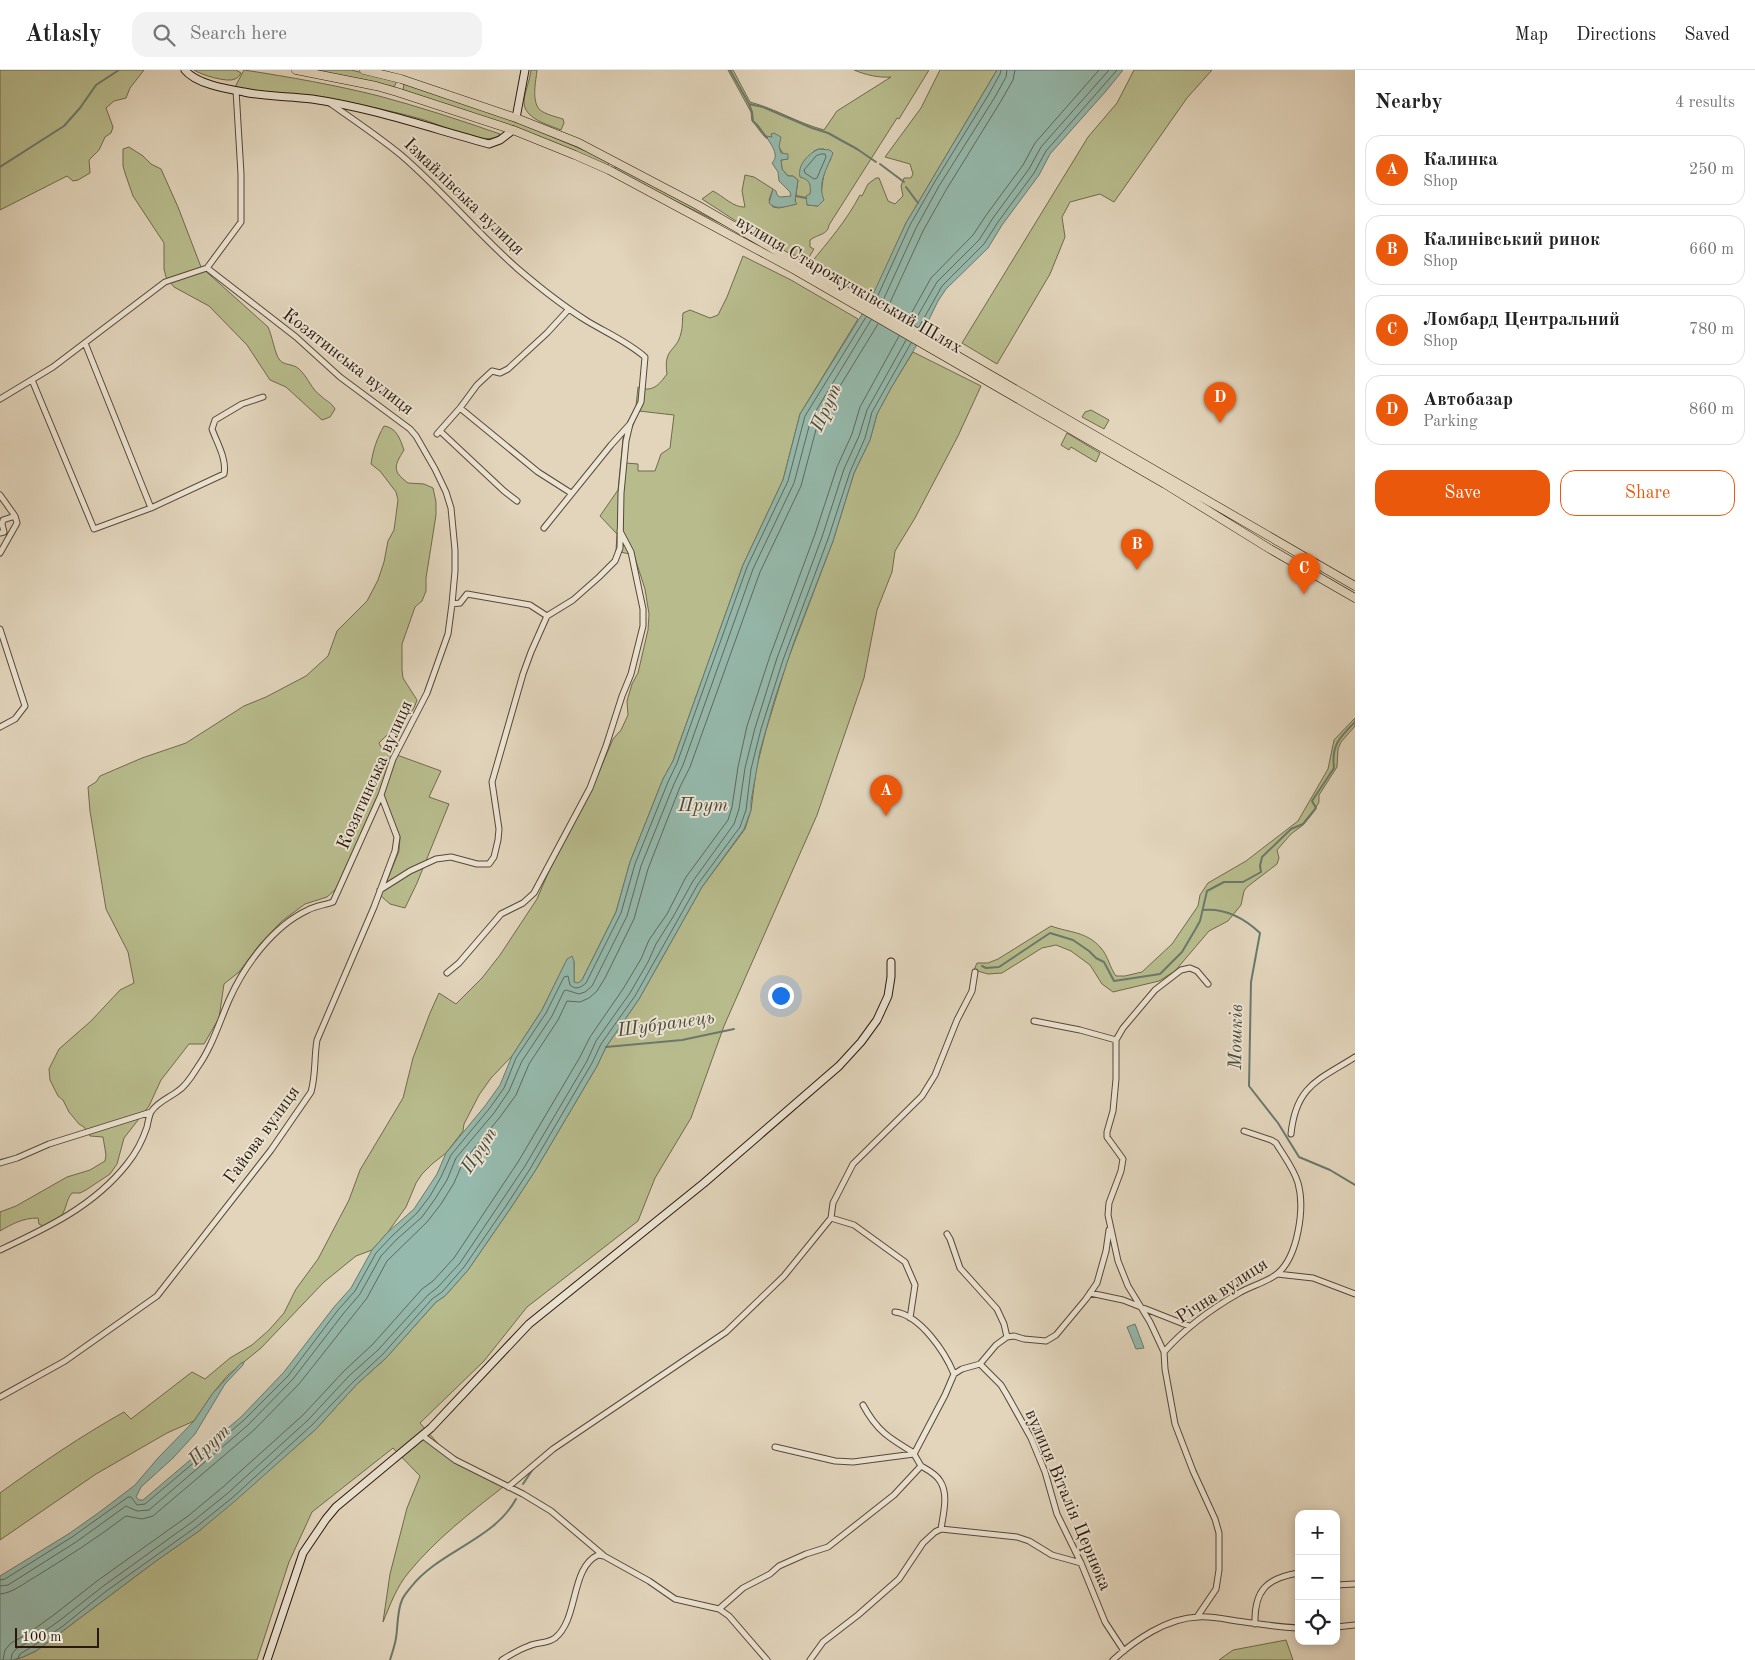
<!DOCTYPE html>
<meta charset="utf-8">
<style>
body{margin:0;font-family:"Old Standard TT",serif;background:#f2f2f2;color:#222}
.controls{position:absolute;right:15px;bottom:15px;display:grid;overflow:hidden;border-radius:10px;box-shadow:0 2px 8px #0003}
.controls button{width:45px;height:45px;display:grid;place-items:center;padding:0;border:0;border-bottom:1px solid #e0e0e0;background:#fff;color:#222;font:25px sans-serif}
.scale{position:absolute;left:15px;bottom:12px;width:84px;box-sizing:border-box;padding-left:5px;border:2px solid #29190c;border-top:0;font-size:14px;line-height:18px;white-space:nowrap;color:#29190c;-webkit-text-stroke:4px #ece4d3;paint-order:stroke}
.you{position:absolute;left:780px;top:925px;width:18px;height:18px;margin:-12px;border:4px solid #fff;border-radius:50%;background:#1a73e8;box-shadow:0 0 0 8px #1a73e833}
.badge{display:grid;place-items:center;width:32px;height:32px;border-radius:50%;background:#ea580c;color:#fff;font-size:16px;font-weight:700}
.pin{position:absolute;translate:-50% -41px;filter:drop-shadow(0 1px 2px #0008)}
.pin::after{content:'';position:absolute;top:26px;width:18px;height:15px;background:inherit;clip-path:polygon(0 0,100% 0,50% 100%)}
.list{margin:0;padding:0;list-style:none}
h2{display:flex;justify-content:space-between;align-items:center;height:65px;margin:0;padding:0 20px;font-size:21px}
h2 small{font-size:16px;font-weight:400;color:#767676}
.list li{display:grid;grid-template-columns:32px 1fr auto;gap:15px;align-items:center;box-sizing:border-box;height:70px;margin:0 10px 10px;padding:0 10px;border:1px solid #e0e0e0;border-radius:15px}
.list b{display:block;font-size:19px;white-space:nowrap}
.list p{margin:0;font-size:16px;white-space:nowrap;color:#767676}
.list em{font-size:16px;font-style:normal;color:#767676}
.actions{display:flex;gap:10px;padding:15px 20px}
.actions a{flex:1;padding:11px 0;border:1px solid #ea580c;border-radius:15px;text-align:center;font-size:18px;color:#ea580c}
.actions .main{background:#ea580c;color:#fff}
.icon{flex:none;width:28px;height:28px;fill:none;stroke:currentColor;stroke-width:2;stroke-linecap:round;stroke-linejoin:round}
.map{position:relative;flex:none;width:1355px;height:1590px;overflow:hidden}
header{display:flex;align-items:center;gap:30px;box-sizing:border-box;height:70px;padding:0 25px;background:#fff;border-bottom:1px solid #e0e0e0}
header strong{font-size:24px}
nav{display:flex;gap:28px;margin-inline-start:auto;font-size:18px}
.search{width:350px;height:45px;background:#f2f2f2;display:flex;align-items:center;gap:12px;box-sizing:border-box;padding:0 18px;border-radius:15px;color:#767676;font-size:19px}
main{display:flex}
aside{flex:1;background:#fff}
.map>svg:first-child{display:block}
.green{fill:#b8bc8d;stroke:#706a4c;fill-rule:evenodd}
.water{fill:#95b9ac;stroke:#6a796c}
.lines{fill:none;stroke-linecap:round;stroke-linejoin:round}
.shore{stroke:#5f695c;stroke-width:1}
.stream{stroke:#6a796c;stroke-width:2}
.street-casing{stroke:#574838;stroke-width:7}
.secondary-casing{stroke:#29190c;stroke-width:9}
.primary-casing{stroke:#29190c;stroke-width:9}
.street{stroke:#ece4d3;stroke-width:5}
.secondary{stroke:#ece4d3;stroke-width:7}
.primary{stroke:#e2d5bc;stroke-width:8}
.labels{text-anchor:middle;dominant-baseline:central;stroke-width:4;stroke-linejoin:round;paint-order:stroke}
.street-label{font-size:18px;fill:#29190c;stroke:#ece4d3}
.water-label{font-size:19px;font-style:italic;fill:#49493c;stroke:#ece4d3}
</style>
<header>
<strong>Atlasly</strong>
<div class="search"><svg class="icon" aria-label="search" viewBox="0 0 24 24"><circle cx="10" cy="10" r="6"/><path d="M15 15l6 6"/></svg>Search here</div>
<nav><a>Map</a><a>Directions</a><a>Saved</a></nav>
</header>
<main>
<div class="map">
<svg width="1355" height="1590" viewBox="0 0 1355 1590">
<rect width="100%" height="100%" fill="#e2d5bc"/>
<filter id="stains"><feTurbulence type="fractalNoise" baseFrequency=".004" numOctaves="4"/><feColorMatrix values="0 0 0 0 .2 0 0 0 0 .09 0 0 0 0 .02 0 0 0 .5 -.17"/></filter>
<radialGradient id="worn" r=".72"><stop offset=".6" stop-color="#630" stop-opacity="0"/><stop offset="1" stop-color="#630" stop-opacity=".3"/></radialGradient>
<path class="green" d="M0 0H144L130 18 126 28 114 31 106 38 113 57 111 63 105 67 99 80 89 90 90 103 78 110 73 111 67 106 0 140Z
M194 0H236L241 3C240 5 238 8 235 9 228 13 201 5 194 0Z
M244 0C290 7 335 15 379 26 420 37 460 50 500 64 489 79 437 53 421 49 385 39 348 32 311 27 286 24 261 22 235 17Z
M311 0H351L396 11V13L394 17Z
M531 0H537C536 11 531 31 540 40 545 44 556 47 563 49L564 53 561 60C549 55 524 49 524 32 524 24 530 10 531 0Z
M728 0H733L750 32C776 39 798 53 824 60L837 41 891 7C879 8 866 5 854 0H929L899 49 897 48 829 155C828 165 818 164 810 170V177L814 179 806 192 790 182 788 184 776 177 702 129 713 121C723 126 734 138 745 137L742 121 745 105 754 107 773 119 769 130 773 137 779 138 796 134 795 131 798 110 793 106H788L782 99 781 90 788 89C781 83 778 74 772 67H765C760 62 757 56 752 51L751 42ZM819 79H824L831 89C820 103 824 120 818 136L807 135C810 126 813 118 808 109L814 81Z
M940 0H997L906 153 871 230 810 194C828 172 847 150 860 125L862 126 868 114 876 108H879L888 131 895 134 903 126 901 116 904 108H911L913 104 910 94 885 87 921 38Z
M1134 0H1212L1187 28 1114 132 1100 124 1070 132 1062 147 1065 167 1050 204 997 294 962 273 1088 67 1117 33Z
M404 14 515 51 609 91V94L606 96 514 58 403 20Z
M129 77 143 86 151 94 161 99 178 137 201 197 268 257C272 265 275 284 279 289 283 296 293 293 299 299 308 307 311 319 321 326 326 331 331 332 335 339L330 347 322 350 286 317 270 310 247 275 209 236 174 217 166 207 164 199V173L133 126 126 106 123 96V79Z
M618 95 760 173 615 101V97Z
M743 186 791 210 858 249 800 344 783 410 743 495 673 691 663 709 630 792 616 842 582 910 578 914 574 912V891L567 890 542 940 512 986 491 1008 479 1025 464 1054 463 1061 446 1083 432 1094 422 1104 416 1113 406 1137 388 1162 372 1180 356 1186 324 1212 261 1278 228 1305 213 1323 194 1351 167 1363 96 1404 0 1470V1423C40 1394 81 1366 124 1342L131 1349 192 1302 205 1309 230 1288 252 1275 269 1260 284 1243 296 1219 318 1189 349 1130 360 1100 403 1028 413 988 430 943 439 923 456 934 482 908 500 885 537 829 549 801 590 723 613 669 621 660 628 645 627 631 632 614 638 603 648 560 649 544 645 519 634 485 616 481 617 464 600 446 618 420 624 359 636 336 638 317C652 323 659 315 667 304 663 277 677 282 681 263 683 257 682 249 683 243L690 240 710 248 718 245 727 227ZM639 341 674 345 670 378 661 384 655 401H638V394L626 393 628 367Z
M913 282 981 316 958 366 915 448 895 481 892 502 877 540 864 608 817 745 724 956 691 1048 655 1108 638 1151 527 1237 484 1291 420 1353 442 1378 503 1417C470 1443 436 1469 409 1502 397 1516 390 1535 383 1552L390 1504 407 1438 420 1406 393 1378 312 1442 289 1492 257 1590H12L23 1587 36 1581 156 1491 199 1461 316 1359 357 1314 386 1288 436 1232 445 1226 468 1200 510 1139 535 1101 597 996 606 977 639 929 702 817 745 759 751 740 756 700 766 660 787 592 833 471 854 403 870 370 877 344 891 318Z
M1091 340 1109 350 1104 359 1082 347 1085 342Z
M384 356C397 358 400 369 404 380 394 396 392 401 408 413L424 414 433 418 436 432V445L426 508V521L422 531 415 537 402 574V600L403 608 417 630C412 650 392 658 379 673L381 677 386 681 441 701 429 727 449 734 417 813 405 838 390 834 381 826 399 781 400 767 385 731 377 727 337 818 327 827 305 834 282 851 260 874 239 902 224 914 219 948 204 974H189L161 1010 149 1036 124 1068 117 1094 110 1104 86 1120 80 1123H72C67 1129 67 1134 64 1141 61 1149 52 1153 45 1157L39 1154 38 1148C23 1148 12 1154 0 1161V1142L16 1136 67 1107 90 1100 105 1091 106 1085 103 1067 90 1066 84 1057 79 1054 69 1042 63 1030 58 1026 50 1010 49 999 59 979 91 951 120 920 134 913 128 882 106 839 90 741 88 717 96 712 100 706 142 688 186 673 244 636 266 627 306 606 328 586 337 561 367 531 378 510 384 492 388 471 394 460 398 430 396 422 380 401 371 394C373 380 377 368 384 356Z
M1067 363 1100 383 1096 392 1071 377 1069 380 1061 375Z
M1355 648V656L1341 672 1338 679 1337 697 1319 725V732L1312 744 1303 755 1291 764 1277 780 1279 788 1277 794 1247 817 1244 821 1241 835 1228 851 1209 861 1175 901 1159 911 1113 922 1102 914 1090 895 1071 881 1056 875 1042 878 1002 903 988 904 974 900 977 893H988L998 889 1051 856C1070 863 1086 861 1101 878 1108 886 1110 898 1116 906H1125L1142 902 1172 874 1198 836 1200 825 1208 813 1246 791 1298 751 1328 699 1334 670Z
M1286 1570 1293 1590H1219L1233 1580Z"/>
<path class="water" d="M997 0H1123L1106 21 1050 84 1039 105 1002 155 988 178 946 219 938 231 915 278 891 318 877 344 870 370 854 403 833 471 794 572 775 628 760 681 751 731V740L744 759 702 817 639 929 606 977 597 996 535 1101 510 1139 468 1200 445 1226 436 1232 386 1288 357 1314 316 1359 235 1431 199 1461 156 1491 36 1581 23 1587 12 1590H0V1506L70 1463 101 1441 135 1415 158 1388 194 1351 213 1323 241 1293 244 1292 243 1295 225 1314 195 1364 173 1388 141 1417 136 1427 139 1430H143L241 1347 284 1302 334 1237 351 1218 372 1180 388 1162 414 1139 437 1104 446 1083 485 1036 500 1015 512 986 542 940 567 889 572 886 574 891V912L578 913 582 910 616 842 630 792 663 709 673 691 743 495 783 410 800 344 869 233 906 153Z
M774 63 781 67 779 76 781 83 788 84V89L781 90 782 99 788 106H793L798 110 795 131 797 134C786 136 777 141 769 133L773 119 776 121 777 125 780 127 791 126 790 122 779 111 778 102 772 93C780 85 771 75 766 66L772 67 771 64Z
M819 79 830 80 833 83C827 99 817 113 824 130L818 136 807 135 806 126 810 124C811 114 810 110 800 107 797 95 809 83 819 79Z
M1135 1254 1144 1278 1136 1279 1127 1257Z"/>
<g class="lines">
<path class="shore" d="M821 84H825L826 87 817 108 814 109 805 103 804 100 816 86Z
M875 232 910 155 934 113 989 24 1000 4 1001 0
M881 235 916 158 939 116 995 27 1006 7 1007 0
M887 239 923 161 946 120 1001 31 1013 10 1015 0
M907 251 931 208 973 165 987 144 1023 95 1035 73 1099 0
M913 254 937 212 979 170 993 148 1029 99 1041 77 1109 0
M919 257 942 216 984 174 998 152 1034 103 1046 81 1117 0
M0 1510 5 1509 72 1467 128 1427H131L137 1435 145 1434 244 1350 288 1306 338 1240 355 1221 376 1183 392 1166 417 1143 430 1126 441 1107 451 1085 489 1039 504 1018 516 988 546 943 564 907 568 906 570 915C576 920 580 918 586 913L621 843 635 794 668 712 677 693 747 497 788 411 805 346 866 247
M0 1516 8 1515 76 1472 126 1436 137 1441 149 1440 248 1355 293 1309 343 1244 360 1224 381 1186 396 1170 422 1147 435 1129 447 1110 456 1088 494 1043 509 1021 522 991 552 946 564 921 566 920 579 924 585 922 592 916 627 846 641 796 674 714 683 695 753 499 794 413 811 349 871 250
M0 1524C13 1523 24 1513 35 1507 66 1488 97 1468 126 1446L142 1449 153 1446 254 1360 299 1314 367 1228 387 1191 427 1152 441 1134 454 1113 463 1092 500 1047 516 1025 529 994 558 950 567 931 580 932 589 928 597 921 605 908 634 849 648 799 680 717 690 697 760 502 801 416 818 352 878 254
M3 1590 5 1580 11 1573 26 1565 55 1544 97 1511 188 1446 223 1417 303 1345 344 1301 373 1274 422 1219 433 1211 454 1188 518 1092 580 987 590 967 623 919 641 889 649 870 667 844 686 807 728 750 732 737 738 697 747 656 770 586 815 464 837 397 852 364 860 337 899 266
M11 1590 12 1584 16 1579 30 1571 59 1551 102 1517 192 1452 228 1423 308 1350 349 1306 378 1280 428 1225 438 1217 460 1193 525 1096 587 991 596 971 630 923 648 892 656 874 673 847 693 811 734 754 739 739 745 698 755 658 777 588 822 467 844 399 859 366 867 340 906 270
M17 1590 20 1584 33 1576 63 1556 105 1522 196 1457 232 1428 312 1355 354 1311 383 1284 432 1229 442 1222 464 1197 506 1136 530 1099 592 993 601 974 635 926 698 814 740 757 746 740 751 699 761 659 783 590 828 469 850 402 865 368 872 342 911 273"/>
<path class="stream" d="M730 0 749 34 763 37 812 58 828 63 857 79 876 92
M749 34 752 42 753 51C759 56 762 62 767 68
M880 94 904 112
M0 97 64 56 80 38 96 15 119 0
M906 117 918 133
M796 126 806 128
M1203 840C1225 838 1244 848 1260 863L1251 912 1249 1016 1278 1053 1299 1087 1330 1100 1355 1115
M982 896 986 898 999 897 1050 863 1073 870 1089 881 1096 888 1104 892 1114 911 1160 904 1182 882 1195 860 1200 851 1207 821 1224 812H1243L1261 802 1260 796 1262 787 1291 759 1303 754 1316 738 1312 731 1334 698C1331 675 1340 667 1355 652
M606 977 682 970 734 959
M523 1414 533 1399
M390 1590C392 1583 395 1575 396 1568 398 1556 397 1541 402 1530 404 1525 408 1521 411 1517 439 1481 494 1470 516 1429"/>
<g class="street-casing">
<path id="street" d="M331 34C354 50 379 67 401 85 442 120 477 163 518 199 539 217 563 236 587 251 607 263 628 272 645 287L641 332 630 354 626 371 621 423 620 478 615 491 599 507 573 530 547 546 531 582 523 604 492 712 499 759 498 770 494 787 489 794H477L451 787 436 789 410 801 380 820
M207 198 241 152V104L236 20
M85 273 151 438
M32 310 94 459 151 438 224 404C227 389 217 373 212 359L215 350 242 334 263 327
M0 329 53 297 165 212 207 198
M460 338 538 402 571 423
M440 361 504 421 517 431
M437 364 460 338 477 315 492 301 500 303 508 299 547 263 569 239
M0 425 15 446 17 453 0 483
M544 458 611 375 630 354
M0 463 4 462 2 454 3 450 15 446
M452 534 460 533 467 524 530 535 547 546
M0 559 25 636 15 649 0 657
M447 903 459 893 501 844 523 833 534 823 590 718 606 676 622 626 631 604 643 556V539L631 482 620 461
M1034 951 1080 960 1116 970
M1291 1064C1296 1015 1319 1010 1355 987
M0 1093 17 1088 49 1074 151 1042
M831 1148 854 1155 905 1192 915 1215 910 1248
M947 1164 950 1169 960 1198 997 1239 1004 1254 1007 1267
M0 1180C47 1158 94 1136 127 1094 136 1083 143 1069 147 1057 148 1052 149 1046 151 1042 157 1032 169 1028 178 1021 186 1016 192 1006 197 998 212 977 219 953 229 930 244 896 273 856 308 840 315 836 325 835 333 832L381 725 393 689 427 623 448 564 452 534 455 501V480L451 438 446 422 435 399 416 366 410 359 340 307 296 267 207 198
M1277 1204 1313 1208 1355 1224
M1090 1223 1123 1230 1189 1256
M1164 1282C1186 1257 1211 1239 1239 1223 1251 1216 1267 1212 1277 1204 1298 1187 1305 1138 1298 1113 1294 1099 1283 1085 1276 1073L1271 1070 1244 1061
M980 1294 996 1275 1007 1267 1014 1266 1024 1269 1046 1271 1056 1265 1086 1229 1097 1213 1106 1181 1109 1160
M954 1304 962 1299 980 1294 1001 1315 1007 1325 1031 1368 1045 1402 1057 1444 1081 1493 1105 1552 1124 1581
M0 1327 65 1291 157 1226 271 1080 311 1022C316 1005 314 987 317 970L374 837 395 781 397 767 381 725
M863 1335C877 1361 889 1368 914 1383
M423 1366 455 1390 523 1424 551 1441 603 1485
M775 1377 835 1391 853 1392 914 1384
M921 1396C928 1400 936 1404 940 1411 949 1424 943 1445 941 1459
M508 1417 553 1379 726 1262 784 1206 831 1148 833 1133 853 1094 922 1026 935 1005 957 950 972 921 975 902
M1336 1515 1355 1514
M719 1539 729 1546 767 1590
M1197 1547 1216 1519 1219 1500V1463L1215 1449 1193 1401 1175 1354 1165 1299 1164 1282 1150 1252 1128 1216 1118 1191 1108 1145 1109 1133 1121 1101 1123 1089 1107 1067V1062L1113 1041 1116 1009V970L1123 958 1155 920 1181 900 1190 898 1197 901 1208 914
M1255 1554C1254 1521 1266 1508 1299 1503
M1336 1557 1355 1555
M502 1590C510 1585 520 1579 529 1576 537 1572 547 1574 555 1568 579 1549 570 1498 598 1485L604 1486 649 1511 675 1529 719 1539 743 1518 770 1504 779 1496 806 1484 828 1477 894 1425 921 1396 914 1384 945 1325 954 1304C945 1282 920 1245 895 1242
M810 1590 823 1572 858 1545 899 1509 923 1473 935 1462 941 1459 1017 1467 1029 1471 1052 1485 1081 1493
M1113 1590C1135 1570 1167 1548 1198 1547 1211 1546 1224 1549 1237 1551 1258 1554 1278 1557 1299 1558"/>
</g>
<g class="secondary-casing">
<path id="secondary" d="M185 0C196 14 227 19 244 22 266 27 290 26 312 29 373 38 430 58 489 74L500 70 513 60
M516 48 525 0
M267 1590 303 1483 326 1449 336 1437 431 1358 529 1254 704 1113 839 996 861 972 877 950 888 926 891 907V892"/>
</g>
<g class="primary-casing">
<path id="primary" d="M296 0 376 16 397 22 513 60 575 85 609 100 795 200 1165 414 1270 479 1355 528
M364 0 401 9 516 48 579 73 699 136 1355 516"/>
</g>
<use href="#street" class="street"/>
<use href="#secondary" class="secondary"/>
<use href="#primary" class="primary"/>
</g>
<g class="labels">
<g class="street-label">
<text transform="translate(464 127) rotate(44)">Ізмайлівська вулиця</text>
<text transform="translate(849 215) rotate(30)">вулиця Старожучківський Шлях</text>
<text transform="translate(348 292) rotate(38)">Козятинська вулиця</text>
<text transform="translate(375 705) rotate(-66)">Козятинська вулиця</text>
<text transform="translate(262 1065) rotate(-54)">Гайова вулиця</text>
<text transform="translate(1222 1221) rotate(-33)">Річна вулиця</text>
<text transform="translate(1068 1430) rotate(67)">вулиця Віталія Цернюка</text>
</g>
<g class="water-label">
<text transform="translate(827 338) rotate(-66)">Прут</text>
<text x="703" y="736">Прут</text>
<text transform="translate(666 955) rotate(-8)">Шубранець</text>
<text transform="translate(1237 967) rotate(-89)">Мошків</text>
<text transform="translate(480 1081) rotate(-57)">Прут</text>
<text transform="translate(210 1376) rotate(-44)">Прут</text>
</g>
</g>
<rect width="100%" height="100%" filter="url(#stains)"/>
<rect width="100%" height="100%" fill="url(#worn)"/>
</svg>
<div class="controls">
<button>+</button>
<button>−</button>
<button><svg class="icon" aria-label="locate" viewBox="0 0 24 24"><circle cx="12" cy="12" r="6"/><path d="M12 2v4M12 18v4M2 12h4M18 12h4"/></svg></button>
</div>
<div class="scale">100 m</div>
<div class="you"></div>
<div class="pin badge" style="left:886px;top:746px">A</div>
<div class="pin badge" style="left:1137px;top:500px">B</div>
<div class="pin badge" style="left:1304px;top:524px">C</div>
<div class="pin badge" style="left:1220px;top:353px">D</div>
</div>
<aside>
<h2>Nearby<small>4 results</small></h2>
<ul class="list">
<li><span class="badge">A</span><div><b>Калинка</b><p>Shop</p></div><em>250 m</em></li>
<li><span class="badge">B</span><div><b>Калинівський ринок</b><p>Shop</p></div><em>660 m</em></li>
<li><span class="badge">C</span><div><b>Ломбард Центральний</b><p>Shop</p></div><em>780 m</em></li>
<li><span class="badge">D</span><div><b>Автобазар</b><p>Parking</p></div><em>860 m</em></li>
</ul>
<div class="actions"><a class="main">Save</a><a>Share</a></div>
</aside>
</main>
